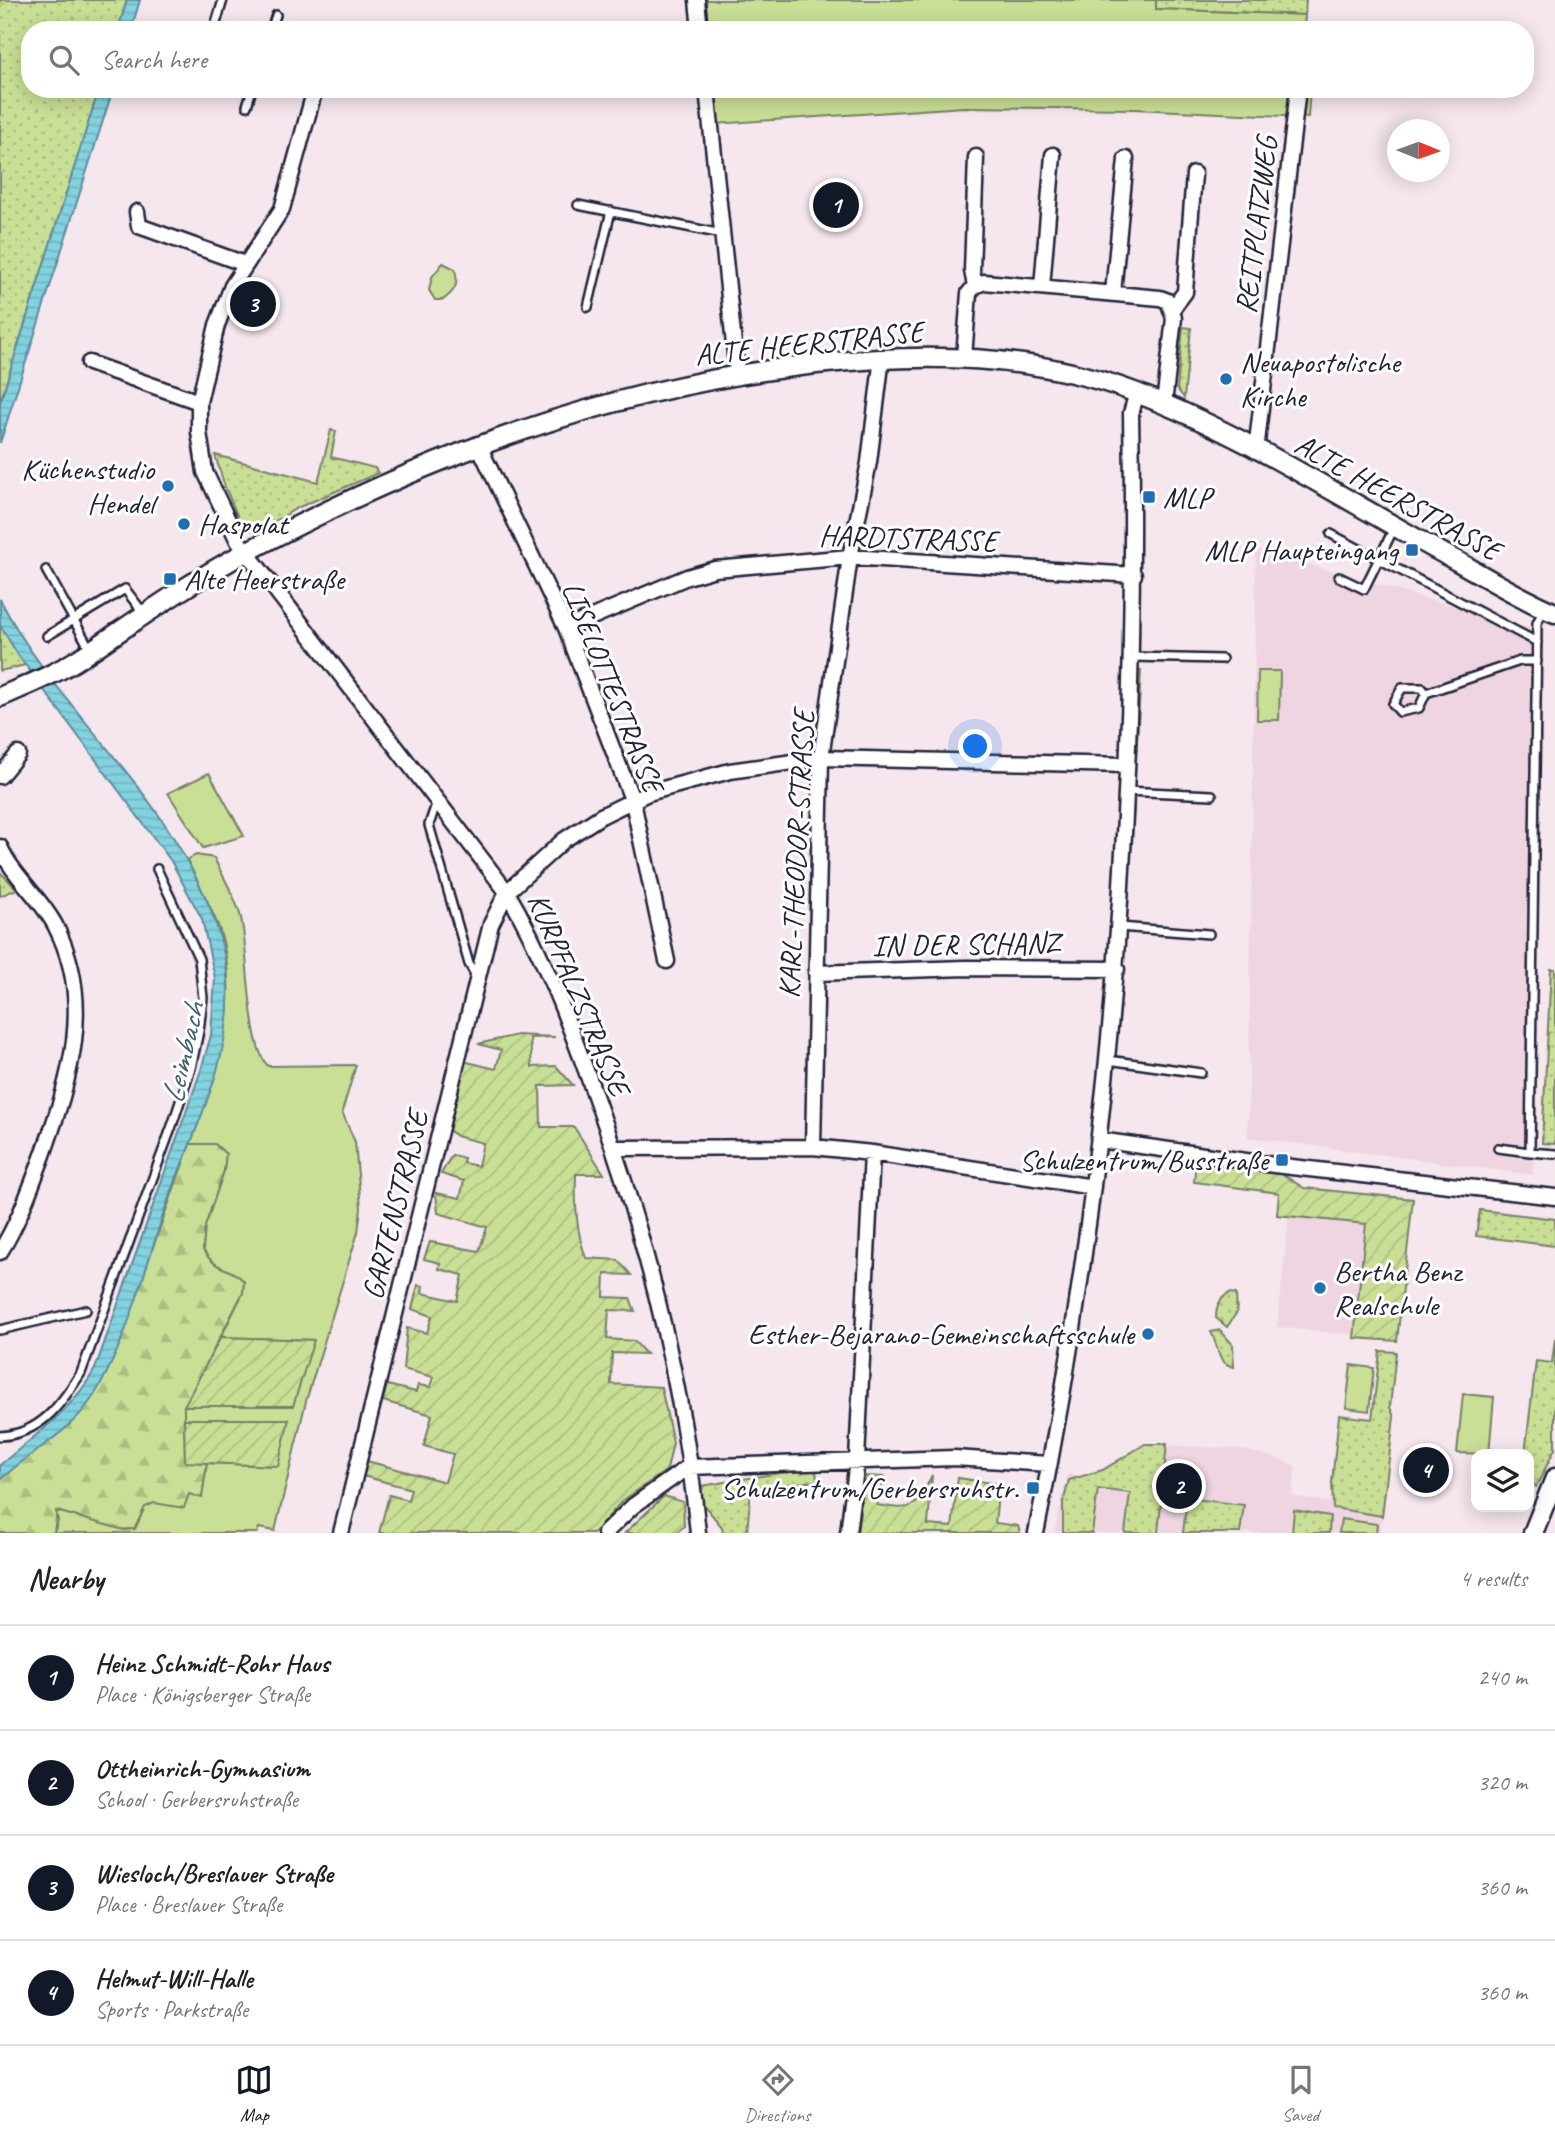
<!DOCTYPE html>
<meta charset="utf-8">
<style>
body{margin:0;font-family:Caveat,sans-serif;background:#f6f6f6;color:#222}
.controls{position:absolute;right:21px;bottom:21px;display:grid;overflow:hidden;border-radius:14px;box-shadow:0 4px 18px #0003}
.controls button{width:63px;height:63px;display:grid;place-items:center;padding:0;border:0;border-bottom:2px solid #e0e0e0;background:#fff;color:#222;font:35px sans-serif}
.compass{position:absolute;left:1387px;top:119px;width:63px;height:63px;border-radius:50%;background:#fff;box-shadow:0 4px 18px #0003;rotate:91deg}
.you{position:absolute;left:976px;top:747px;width:24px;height:24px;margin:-18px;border:5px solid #fff;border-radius:50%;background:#1a73e8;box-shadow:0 0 0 10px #1a73e833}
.badge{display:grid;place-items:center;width:46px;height:46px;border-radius:50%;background:#111827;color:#fff;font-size:23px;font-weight:700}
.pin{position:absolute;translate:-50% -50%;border:4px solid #fff;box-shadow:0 2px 7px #0006}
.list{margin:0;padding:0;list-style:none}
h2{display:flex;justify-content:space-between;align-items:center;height:91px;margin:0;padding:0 28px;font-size:30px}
h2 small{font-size:23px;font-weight:400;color:#767676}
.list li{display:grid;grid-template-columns:46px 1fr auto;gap:21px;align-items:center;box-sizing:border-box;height:105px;padding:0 28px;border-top:2px solid #e0e0e0}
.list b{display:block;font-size:26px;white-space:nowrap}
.list p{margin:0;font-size:23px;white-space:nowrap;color:#767676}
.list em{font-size:23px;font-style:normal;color:#767676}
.icon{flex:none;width:38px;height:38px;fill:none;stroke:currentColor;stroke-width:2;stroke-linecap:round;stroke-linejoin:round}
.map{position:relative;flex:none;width:1555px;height:1533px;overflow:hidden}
.search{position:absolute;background:#fff;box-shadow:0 4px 18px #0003;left:21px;right:21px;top:21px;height:77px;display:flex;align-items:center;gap:18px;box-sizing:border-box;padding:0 24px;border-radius:28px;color:#767676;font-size:26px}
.sheet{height:511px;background:#fff}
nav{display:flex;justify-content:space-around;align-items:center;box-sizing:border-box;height:98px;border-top:2px solid #e0e0e0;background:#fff;font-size:19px;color:#767676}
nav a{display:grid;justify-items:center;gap:4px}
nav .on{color:#111827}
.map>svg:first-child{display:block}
.built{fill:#efd5e2}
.grass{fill:url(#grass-dots);stroke:#768068;stroke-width:2}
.forest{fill:url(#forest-firs);stroke:#768068;stroke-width:2}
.park{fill:#c9df95;stroke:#768068;stroke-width:2}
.garden{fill:url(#garden-furrows);stroke:#768068;stroke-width:2}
.water{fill:url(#water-rules);stroke:#5c8c9d;stroke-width:2}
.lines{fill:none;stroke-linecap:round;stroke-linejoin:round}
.service-casing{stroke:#22223b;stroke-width:12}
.minor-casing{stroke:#22223b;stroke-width:19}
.tertiary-casing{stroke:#22223b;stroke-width:23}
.service{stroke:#fff;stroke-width:7}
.minor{stroke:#fff;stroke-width:14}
.tertiary{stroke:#fff;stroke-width:18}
.poi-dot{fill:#1f6fb2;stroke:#fff;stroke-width:2.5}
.labels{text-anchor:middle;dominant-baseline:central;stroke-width:6;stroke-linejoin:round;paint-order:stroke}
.street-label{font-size:30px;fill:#22223b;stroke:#fff}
.poi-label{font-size:30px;fill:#22223b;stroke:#fff;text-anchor:start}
.water-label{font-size:32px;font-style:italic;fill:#446074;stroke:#fff}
</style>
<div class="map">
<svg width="1555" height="1533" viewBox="0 0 1555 1533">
<defs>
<pattern id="grass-dots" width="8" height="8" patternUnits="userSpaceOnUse" patternTransform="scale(1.75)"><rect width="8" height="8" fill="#c9df95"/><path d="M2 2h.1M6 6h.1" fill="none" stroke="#acbf81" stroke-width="1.8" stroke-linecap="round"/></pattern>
<pattern id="forest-firs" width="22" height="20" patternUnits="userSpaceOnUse" patternTransform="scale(1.75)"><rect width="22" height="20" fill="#c9df95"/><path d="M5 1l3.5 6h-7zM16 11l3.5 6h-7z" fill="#acbf81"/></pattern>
<pattern id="garden-furrows" width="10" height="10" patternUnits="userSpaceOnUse" patternTransform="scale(1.75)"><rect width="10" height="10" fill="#c9df95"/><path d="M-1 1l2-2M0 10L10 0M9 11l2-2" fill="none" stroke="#acbf81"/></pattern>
<pattern id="water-rules" width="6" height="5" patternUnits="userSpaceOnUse" patternTransform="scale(1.75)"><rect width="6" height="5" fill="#83d2df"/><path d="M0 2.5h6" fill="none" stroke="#71b4c0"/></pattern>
</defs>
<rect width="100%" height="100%" fill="#f6e6ee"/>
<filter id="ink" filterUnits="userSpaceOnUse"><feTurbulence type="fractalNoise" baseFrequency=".0143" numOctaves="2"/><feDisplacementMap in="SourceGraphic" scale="14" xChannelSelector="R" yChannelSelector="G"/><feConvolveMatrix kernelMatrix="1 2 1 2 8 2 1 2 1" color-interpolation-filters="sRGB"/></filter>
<g filter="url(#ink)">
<path class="built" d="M1256 549 1544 633 1533 1175 1248 1137Z
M1289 1216 1366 1224 1354 1335 1277 1327Z
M1145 1444 1241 1449 1276 1458 1296 1466 1292 1496 1383 1511 1380 1533H1054L1068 1474 1085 1477Z"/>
<path class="grass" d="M0 0H127L118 30H30V89H99L0 403Z
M1156 0H1306L1305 15 1156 9Z
M1183 327 1191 328 1184 398 1177 389Z
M331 430 336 431 331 457 375 468 378 473 297 508 257 532 242 527 225 487 215 455 318 482Z
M0 625 25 665 0 671Z
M1138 670H1141L1136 761H1134Z
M1132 804H1134L1127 917Z
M0 872 17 889 0 896Z
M1551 969H1555V1144L1542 1143Z
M1480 1210 1555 1219V1246L1476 1236Z
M1230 1293 1236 1294 1237 1312 1227 1327 1216 1318C1216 1307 1219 1298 1230 1293Z
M1220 1330 1233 1345 1234 1367C1216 1363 1219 1346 1211 1332Z
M1555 1338V1449L1536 1487 1529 1478V1454H1525L1536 1361 1552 1363Z
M1380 1351 1396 1352 1390 1407 1394 1417 1382 1516 1333 1508 1332 1482 1339 1415 1372 1419Z
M1145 1444H1167L1158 1533H1125L1130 1493 1098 1489 1092 1533H1063V1503L1069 1480 1103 1470Z
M816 1467 817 1481 751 1488 747 1533H723L722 1527 703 1504 701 1486Z
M1187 1498 1244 1505 1240 1533H1183Z
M1294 1510 1330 1516 1329 1533H1292Z"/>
<path class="forest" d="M190 1144H215L226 1154 224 1171 205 1227 203 1250C219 1274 227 1264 244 1281L243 1293 184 1407 185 1461 207 1463 202 1498 185 1508H145L134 1529C109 1532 81 1519 57 1511L54 1533H0V1480L97 1390 114 1356Z"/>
<path class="park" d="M700 0H1156V9L1305 15 1304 30H703Z
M711 89H1310L1308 117 1134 109 964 107 715 124Z
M443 263 455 269C459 285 455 291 443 300H435L429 290 432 277Z
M1258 671H1280L1279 720H1257Z
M209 773 244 836 203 848 168 793Z
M196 855 214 858C223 877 236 897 241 918 249 952 247 1045 268 1066L356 1065 342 1112 355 1142 361 1208 358 1232 306 1401 275 1531 259 1528 257 1533H54L58 1521 56 1511 124 1530 135 1529 145 1507 154 1503 184 1508 189 1494 202 1498 207 1463 278 1466 288 1419H184V1406H293L313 1340 221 1337 243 1293 244 1281C227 1264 219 1274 203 1250L205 1227 224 1171 226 1154 215 1144H190C217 1078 243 1000 219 928 210 905 198 882 187 860Z
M1351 1365 1374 1368 1369 1411 1346 1408Z
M1463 1394 1494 1397 1489 1454 1457 1453Z
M1341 1519 1377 1524 1376 1533H1339Z"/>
<path class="garden" d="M517 1035 555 1037 530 1038 532 1067 556 1066 573 1085 540 1086 541 1127H574L604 1174H576C575 1204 576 1231 586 1258L618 1260 631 1275 605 1274 604 1297 630 1298 635 1311 609 1310 607 1339 634 1341 646 1354 612 1353 611 1384 661 1387 673 1443 667 1470 622 1501 594 1533H379L389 1495 408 1500 411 1489 363 1476 367 1461 445 1482 453 1454 424 1446 432 1415 383 1401 387 1385 416 1392 418 1385 430 1387 433 1377 403 1369 407 1328 427 1333 432 1316 412 1309 418 1285 423 1286 422 1293 457 1301 463 1275 439 1269 440 1263 424 1259 430 1242 479 1251 487 1227 438 1213 436 1193 460 1198 464 1181 441 1174 452 1155 464 1158 463 1163 478 1166 483 1143 456 1136 449 1130 463 1061 496 1069 501 1050 478 1044Z
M1196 1161 1275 1170 1304 1188 1413 1199 1397 1341 1354 1338 1366 1224 1277 1215 1279 1193 1194 1182Z
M221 1337 314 1340 293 1406H184Z
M184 1419H289L278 1466 185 1462Z
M932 1475 928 1525 952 1527 958 1478 999 1484 995 1523 1018 1526 1020 1533H857L865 1476 884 1477 877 1505C915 1511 916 1509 932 1475Z
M664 1496 683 1502 684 1526 676 1533H625Z"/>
<path class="water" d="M127 0H140L131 30H118Z
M99 89H113L0 443V403Z
M0 599C49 696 136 766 187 861 210 902 227 943 228 991 231 1065 191 1135 167 1203 146 1264 125 1353 88 1404 66 1435 27 1454 0 1480V1465C35 1435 72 1411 95 1369L201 1070 211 1035 215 978 202 919 171 861 18 655 0 625Z"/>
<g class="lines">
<g class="service-casing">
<path id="service" d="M214 30 223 0
M271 30 276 15
M247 106 252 89
M578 205 722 234
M588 307 611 211
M1331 534 1537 642
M46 570 90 649
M1339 577 1364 589 1394 528
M1544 609 1537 623 1530 1152 1555 1154
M47 636 125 589 145 615
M1132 657 1222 659
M1426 693 1419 708 1400 712 1393 704 1402 688H1422L1426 693 1520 661H1537
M1125 791 1212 795
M437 801 429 825 469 964 476 976
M1119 927 1209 934
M1108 1060 1201 1073
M1498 1148 1530 1152
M0 1330 86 1310
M0 1436C41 1434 60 1405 81 1373L173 1123 191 1068 199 1031 203 998 199 959 157 869"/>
</g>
<g class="minor-casing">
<path id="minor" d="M697 0 700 30
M303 29 305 30
M315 89 282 209 232 286 217 325 199 402V432L205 472 238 541 507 892C541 950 565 1013 588 1076 642 1222 683 1378 698 1533
M707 89 737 373
M137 212 139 226 245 264
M975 286 972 271 976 157
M1042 287 1053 155
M1113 293 1126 159
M1173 308 1185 292 1194 174
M964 357 969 293 975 286 984 282 1160 298 1168 301 1174 318 1164 404
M89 363 199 402
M478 444 566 628 633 802 667 961
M1256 451 1298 89
M566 628 687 577 715 569 850 557 1134 575
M0 776 18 754
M0 847C13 876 40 897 55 925 95 1002 70 1078 43 1155 30 1189 19 1222 0 1252
M816 973 966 968 1117 969
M1099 1140 1274 1165 1555 1197
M813 1147 821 758 850 557 869 462 882 357
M615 1148 813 1147 872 1153 1093 1187
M341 1533 491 924 507 892 564 840 601 816 648 793 730 771 821 758 1126 765
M605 1533 633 1506 688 1467 954 1458 1049 1464
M848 1533 857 1460 872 1153
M1036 1533C1112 1165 1138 788 1131 413L1137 393"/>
</g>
<g class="tertiary-casing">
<path id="tertiary" d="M0 697C28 685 58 673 83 656 137 620 191 581 248 551 429 455 612 387 816 364 923 353 1033 353 1134 392 1247 435 1351 504 1457 561 1489 579 1521 599 1555 613
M1533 1533 1555 1478"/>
</g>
<use href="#service" class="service"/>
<use href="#minor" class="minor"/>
<use href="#tertiary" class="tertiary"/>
</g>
</g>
<g class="poi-dot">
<circle cx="1226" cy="379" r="7"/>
<circle cx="168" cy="486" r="7"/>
<rect x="1142" y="490" width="14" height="14" rx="3.5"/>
<circle cx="184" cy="524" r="7"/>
<rect x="1405" y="543" width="14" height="14" rx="3.5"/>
<rect x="163" y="572" width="14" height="14" rx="3.5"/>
<rect x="1275" y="1153" width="14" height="14" rx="3.5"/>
<circle cx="1320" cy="1288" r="7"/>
<circle cx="1148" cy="1334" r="7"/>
<rect x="1026" y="1481" width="14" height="14" rx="3.5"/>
</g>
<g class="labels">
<g class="street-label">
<text transform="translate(1256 225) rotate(-83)">REITPLATZWEG</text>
<text transform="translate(809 343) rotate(-6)">ALTE HEERSTRASSE</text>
<text transform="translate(1398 497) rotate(29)">ALTE HEERSTRASSE</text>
<text transform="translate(908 538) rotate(2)">HARDTSTRASSE</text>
<text transform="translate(613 687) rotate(68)">LISELOTTESTRASSE</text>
<text transform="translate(796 854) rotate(-87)">KARL-THEODOR-STRASSE</text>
<text transform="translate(966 944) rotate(-1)">IN DER SCHANZ</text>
<text transform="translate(579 994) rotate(67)">KURPFALZSTRASSE</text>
<text transform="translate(395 1205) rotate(-76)">GARTENSTRASSE</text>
</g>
<g class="poi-label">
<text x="1240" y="362">Neuapostolische<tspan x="1240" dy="34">Kirche</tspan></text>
<text x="154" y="469" text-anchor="end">Küchenstudio<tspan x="154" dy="34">Hendel</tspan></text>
<text x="1163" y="497">MLP</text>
<text x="198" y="524">Haspolat</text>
<text x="1398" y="550" text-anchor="end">MLP Haupteingang</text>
<text x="184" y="579">Alte Heerstraße</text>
<text x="1268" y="1160" text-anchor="end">Schulzentrum/Busstraße</text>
<text x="1334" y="1271">Bertha Benz<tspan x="1334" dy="34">Realschule</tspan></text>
<text x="1134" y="1334" text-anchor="end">Esther-Bejarano-Gemeinschaftsschule</text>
<text x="1019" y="1488" text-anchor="end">Schulzentrum/Gerbersruhstr.</text>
</g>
<g class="water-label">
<text transform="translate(183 1053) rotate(-77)">Leimbach</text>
</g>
</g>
</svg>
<div class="controls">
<button><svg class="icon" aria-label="layers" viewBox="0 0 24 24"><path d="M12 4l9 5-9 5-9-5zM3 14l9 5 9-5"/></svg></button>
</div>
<svg class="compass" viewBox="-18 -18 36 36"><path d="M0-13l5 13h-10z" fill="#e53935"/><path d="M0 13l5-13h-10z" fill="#767676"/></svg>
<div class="you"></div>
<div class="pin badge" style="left:836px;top:205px">1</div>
<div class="pin badge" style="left:1179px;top:1486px">2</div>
<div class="pin badge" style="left:253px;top:304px">3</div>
<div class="pin badge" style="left:1426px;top:1470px">4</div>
<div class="search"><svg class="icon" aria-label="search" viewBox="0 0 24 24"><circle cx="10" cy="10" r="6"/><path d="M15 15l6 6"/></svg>Search here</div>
</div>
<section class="sheet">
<h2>Nearby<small>4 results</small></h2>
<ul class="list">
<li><span class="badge">1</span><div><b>Heinz Schmidt-Rohr Haus</b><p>Place · Königsberger Straße</p></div><em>240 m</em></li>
<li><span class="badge">2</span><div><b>Ottheinrich-Gymnasium</b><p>School · Gerbersruhstraße</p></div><em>320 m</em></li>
<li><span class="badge">3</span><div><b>Wiesloch/Breslauer Straße</b><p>Place · Breslauer Straße</p></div><em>360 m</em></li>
<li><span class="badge">4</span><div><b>Helmut-Will-Halle</b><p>Sports · Parkstraße</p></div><em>360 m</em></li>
</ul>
</section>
<nav>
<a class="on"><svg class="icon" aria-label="map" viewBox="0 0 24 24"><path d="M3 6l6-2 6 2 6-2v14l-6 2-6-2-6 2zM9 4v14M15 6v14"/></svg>Map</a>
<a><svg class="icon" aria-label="directions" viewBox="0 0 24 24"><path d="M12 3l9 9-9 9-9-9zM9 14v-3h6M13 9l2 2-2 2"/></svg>Directions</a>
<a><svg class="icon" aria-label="saved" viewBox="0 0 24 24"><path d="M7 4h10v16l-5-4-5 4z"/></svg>Saved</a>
</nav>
